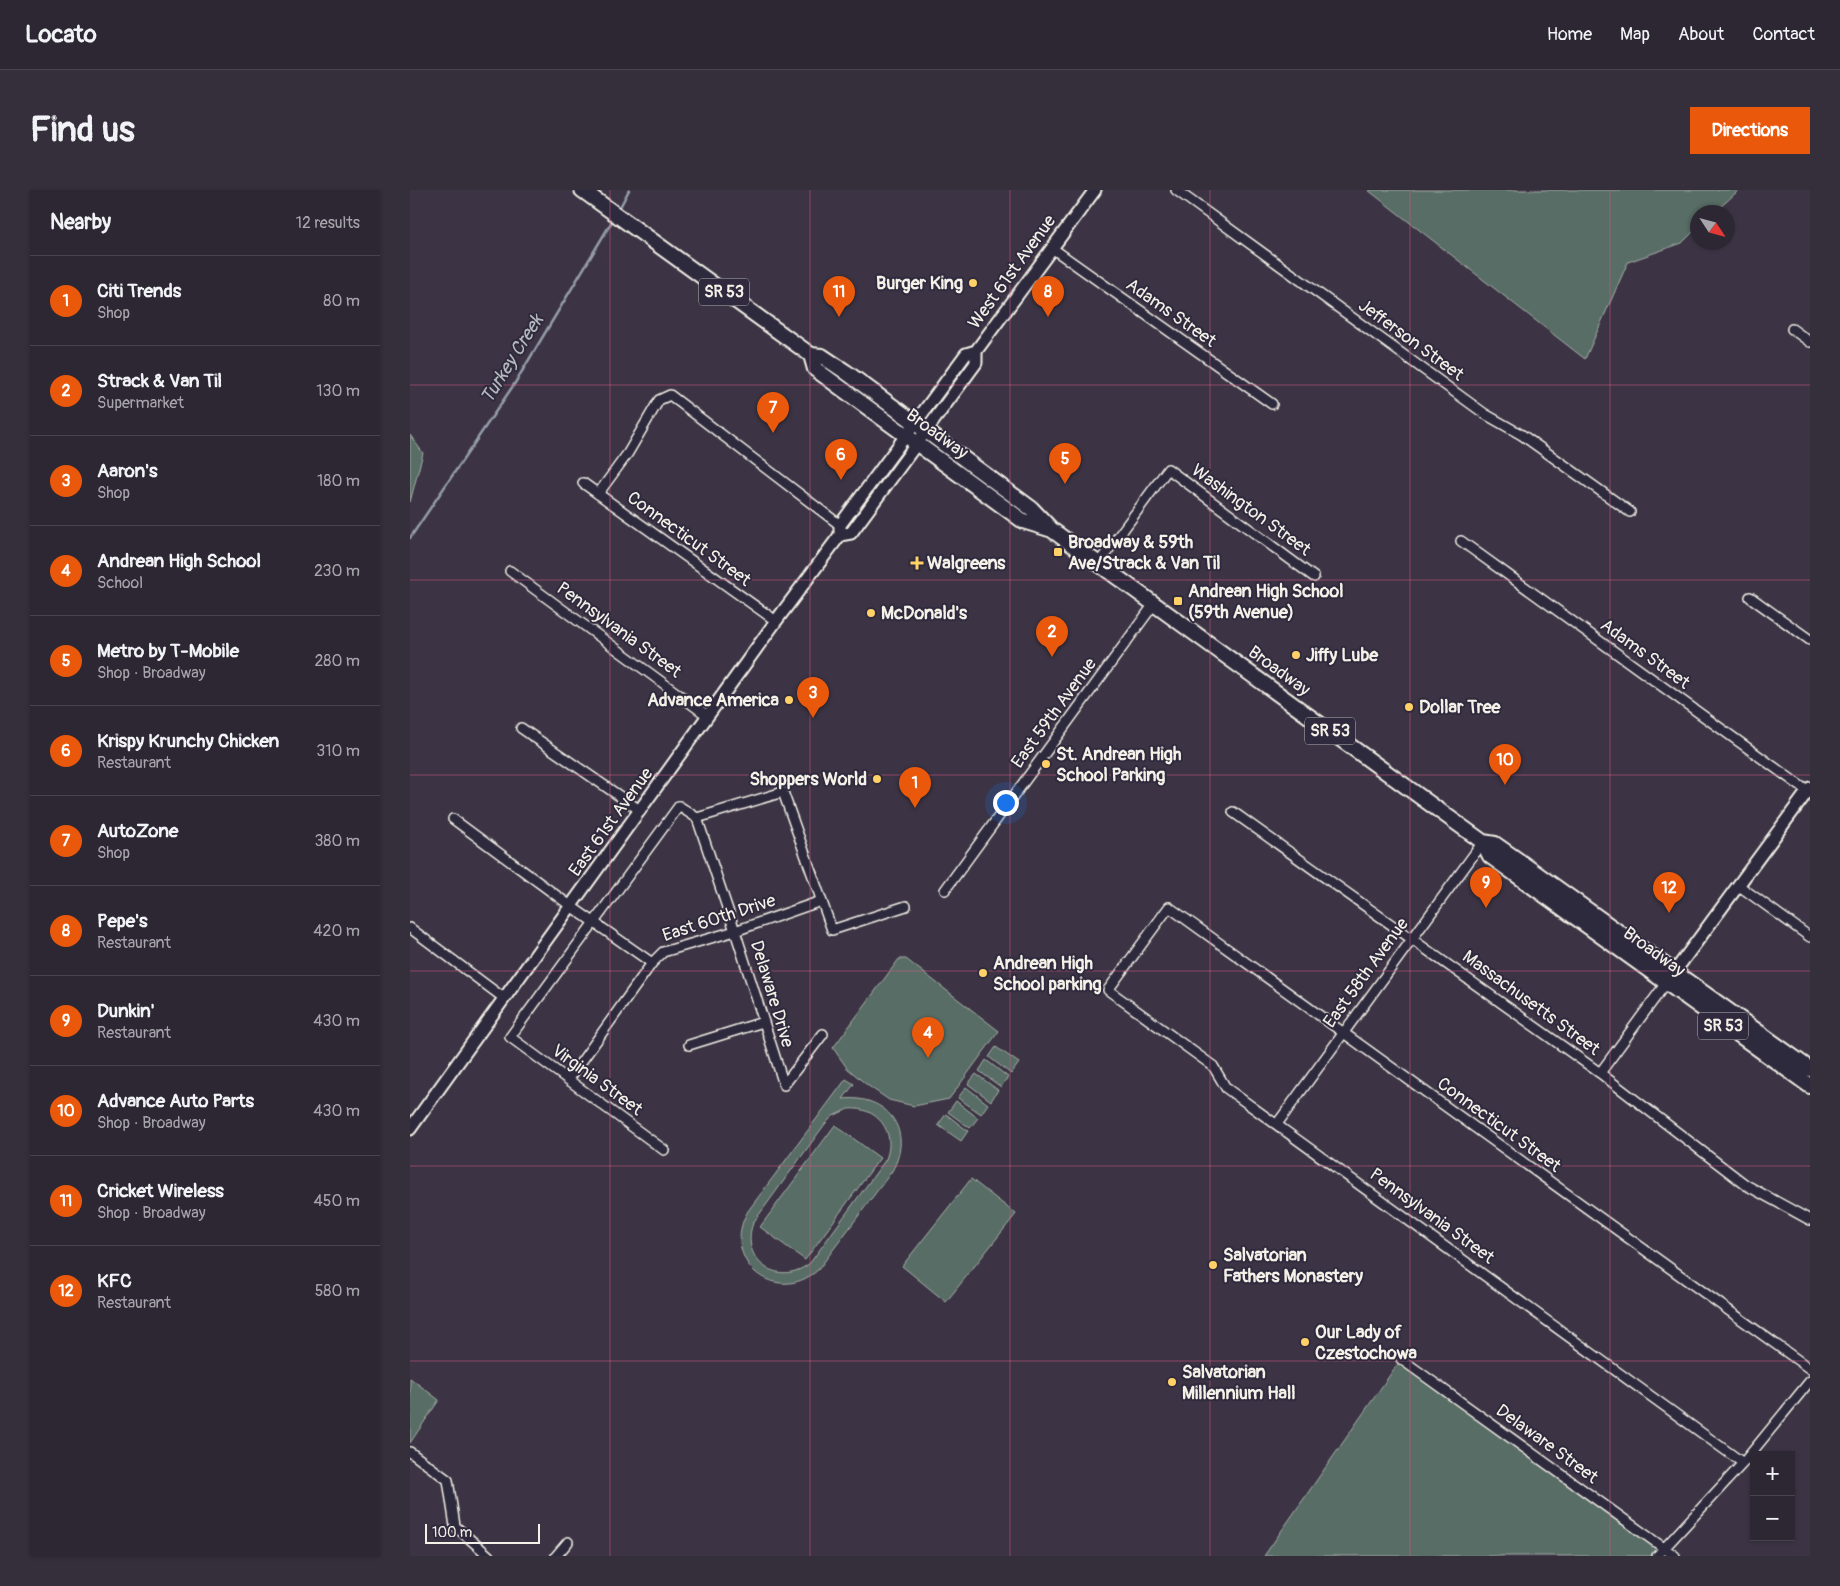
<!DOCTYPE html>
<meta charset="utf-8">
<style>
body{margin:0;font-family:Pangolin,sans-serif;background:#352f3b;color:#f1f3f6}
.controls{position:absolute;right:15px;bottom:15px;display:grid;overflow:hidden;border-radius:0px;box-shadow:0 1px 4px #0004}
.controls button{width:45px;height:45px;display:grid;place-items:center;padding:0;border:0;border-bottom:1px solid #48444e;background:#2d2733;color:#f1f3f6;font:25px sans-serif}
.compass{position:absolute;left:1280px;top:15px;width:45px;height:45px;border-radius:50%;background:#2d2733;box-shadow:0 1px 4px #0004;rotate:126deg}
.scale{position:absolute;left:15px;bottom:12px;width:115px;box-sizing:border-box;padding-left:5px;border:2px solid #f4f1e8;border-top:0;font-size:14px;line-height:18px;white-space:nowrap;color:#f4f1e8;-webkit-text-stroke:4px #2f2a3d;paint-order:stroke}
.you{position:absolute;left:595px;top:612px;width:18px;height:18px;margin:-12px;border:4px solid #fff;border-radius:50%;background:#1a73e8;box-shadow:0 0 0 8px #1a73e833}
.badge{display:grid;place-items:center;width:32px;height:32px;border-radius:50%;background:#ea580c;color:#fff;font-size:16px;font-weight:700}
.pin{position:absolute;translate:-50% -41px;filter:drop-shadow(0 1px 2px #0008)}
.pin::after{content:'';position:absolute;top:26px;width:18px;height:15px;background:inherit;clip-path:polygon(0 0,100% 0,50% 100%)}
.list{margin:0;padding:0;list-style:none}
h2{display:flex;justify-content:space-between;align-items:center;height:65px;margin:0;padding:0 20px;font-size:21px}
h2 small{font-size:16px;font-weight:400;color:#a7a5ac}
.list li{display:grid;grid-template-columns:32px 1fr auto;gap:15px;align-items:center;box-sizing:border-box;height:90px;padding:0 20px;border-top:1px solid #48444e}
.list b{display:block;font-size:19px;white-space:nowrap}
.list p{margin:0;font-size:16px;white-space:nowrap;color:#a7a5ac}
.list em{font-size:16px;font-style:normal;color:#a7a5ac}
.map{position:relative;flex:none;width:1400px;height:1366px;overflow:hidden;border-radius:0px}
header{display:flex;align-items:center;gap:30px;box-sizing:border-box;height:70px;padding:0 25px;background:#2d2733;border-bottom:1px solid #48444e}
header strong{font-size:24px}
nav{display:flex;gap:28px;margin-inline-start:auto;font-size:18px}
.intro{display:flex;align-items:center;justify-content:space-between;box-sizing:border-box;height:120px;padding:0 30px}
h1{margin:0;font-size:35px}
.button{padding:12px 22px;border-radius:0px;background:#ea580c;color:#fff;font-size:18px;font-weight:700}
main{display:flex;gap:30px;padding:0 30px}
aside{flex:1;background:#2d2733;border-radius:0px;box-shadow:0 1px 4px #0004}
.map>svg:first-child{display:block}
.green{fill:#596d66;stroke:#a6afa7;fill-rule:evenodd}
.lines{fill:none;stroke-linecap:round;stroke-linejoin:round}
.stream{stroke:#969daa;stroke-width:2.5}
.street-casing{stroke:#f4f1e8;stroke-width:12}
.secondary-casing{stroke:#f4f1e8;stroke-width:15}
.primary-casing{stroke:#f4f1e8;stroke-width:18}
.street{stroke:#2f2a3d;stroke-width:9}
.secondary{stroke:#2f2a3d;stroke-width:11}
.primary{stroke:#2f2a3d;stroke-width:14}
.grid{fill:none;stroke:#d15985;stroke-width:1;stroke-opacity:0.55}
.poi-dot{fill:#ffd166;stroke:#2f2a3d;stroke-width:2}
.labels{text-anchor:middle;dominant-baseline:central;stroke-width:4;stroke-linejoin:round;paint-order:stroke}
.shield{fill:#2f2a3d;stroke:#b9b5b5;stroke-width:1}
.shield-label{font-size:16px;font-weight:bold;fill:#f4f1e8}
.street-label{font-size:18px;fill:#f4f1e8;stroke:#2f2a3d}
.poi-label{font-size:18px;font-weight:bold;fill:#f4f1e8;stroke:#2f2a3d;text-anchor:start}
.water-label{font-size:19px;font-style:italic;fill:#b5b9be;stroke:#2f2a3d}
</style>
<header>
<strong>Locato</strong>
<nav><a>Home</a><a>Map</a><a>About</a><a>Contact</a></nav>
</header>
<div class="intro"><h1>Find us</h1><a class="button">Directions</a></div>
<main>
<aside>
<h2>Nearby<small>12 results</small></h2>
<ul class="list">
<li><span class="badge">1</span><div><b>Citi Trends</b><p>Shop</p></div><em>80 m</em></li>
<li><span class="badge">2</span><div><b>Strack &amp; Van Til</b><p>Supermarket</p></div><em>130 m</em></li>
<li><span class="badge">3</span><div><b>Aaron's</b><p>Shop</p></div><em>180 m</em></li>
<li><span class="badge">4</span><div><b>Andrean High School</b><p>School</p></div><em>230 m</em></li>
<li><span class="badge">5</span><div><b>Metro by T-Mobile</b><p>Shop · Broadway</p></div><em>280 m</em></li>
<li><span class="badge">6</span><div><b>Krispy Krunchy Chicken</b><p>Restaurant</p></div><em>310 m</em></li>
<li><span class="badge">7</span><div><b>AutoZone</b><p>Shop</p></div><em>380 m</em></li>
<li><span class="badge">8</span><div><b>Pepe's</b><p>Restaurant</p></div><em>420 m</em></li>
<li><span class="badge">9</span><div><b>Dunkin'</b><p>Restaurant</p></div><em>430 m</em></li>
<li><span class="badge">10</span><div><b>Advance Auto Parts</b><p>Shop · Broadway</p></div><em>430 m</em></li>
<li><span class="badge">11</span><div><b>Cricket Wireless</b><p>Shop · Broadway</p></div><em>450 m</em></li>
<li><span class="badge">12</span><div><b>KFC</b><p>Restaurant</p></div><em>580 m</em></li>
</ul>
</aside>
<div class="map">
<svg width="1400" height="1366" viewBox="0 0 1400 1366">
<rect width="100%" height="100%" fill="#3c3444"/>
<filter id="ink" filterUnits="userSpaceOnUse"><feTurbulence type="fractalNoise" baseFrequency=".02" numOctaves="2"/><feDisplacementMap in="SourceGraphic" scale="10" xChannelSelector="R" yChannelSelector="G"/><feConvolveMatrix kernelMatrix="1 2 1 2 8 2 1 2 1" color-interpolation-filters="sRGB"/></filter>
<g filter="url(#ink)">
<path class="green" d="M958 0H1329L1305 22H1288L1287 38 1272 53 1218 72 1175 169Z
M0 245 13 263 0 312Z
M489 769H496L589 841 539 909 504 916 479 910 457 895 437 878 423 858Z
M586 857 609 873 601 884 579 867Z
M576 870 598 887 591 897 569 881Z
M566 884 588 900 581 911 558 894Z
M436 889 444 894 433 909C477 904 505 941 482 981L408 1080C365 1117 309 1070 338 1021ZM438 919C467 916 487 942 476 969L400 1073C369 1098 329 1071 343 1033L415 934 423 926Z
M556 897 578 914 571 924 548 908Z
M546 911 568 928 560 938 538 922Z
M536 924 558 941 551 951 528 935Z
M425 935 470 968 395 1070 350 1037Z
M561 989 606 1024 536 1112 492 1076Z
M991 1169 1254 1358 1247 1366H854Z
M0 1188 29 1210 0 1253Z"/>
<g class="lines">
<path class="stream" d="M208 21 219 0
M0 348 105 193 204 28"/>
<g class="street-casing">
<path id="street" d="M766 0 1075 224 1112 245 1220 322
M642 58 862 214
M1382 139 1400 152
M173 293 366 431
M188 304 218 263 249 210 260 205 430 335
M1051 351 1400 603
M688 374 758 279 904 387
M100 381 298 526
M1340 407 1400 450
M111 538 231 621
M823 622 1190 883 1336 995 1400 1030
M287 628 373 602 422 740 496 716
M43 629 162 717 242 773
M1328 695 1400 747
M535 700 744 414
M0 738 95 809
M279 855 353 832
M1190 883 1256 793
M159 889 242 773 253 762 325 741 411 711
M374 895 413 844
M867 934 1073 652
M254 960 100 847 269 616 287 628 325 741 374 895
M991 1169 1265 1366
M0 1262 38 1290 45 1336 79 1366
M1333 1273 816 898 803 876 698 800 759 717 1400 1179
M146 1366 158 1352
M1247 1366 1333 1273 1400 1191"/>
</g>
<g class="secondary-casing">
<path id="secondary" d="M430 345 441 343 566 173V161L685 0
M1260 788 1400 598
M0 939 366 431 430 345V335L556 164 566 161"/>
</g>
<g class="primary-casing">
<path id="primary" d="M172 0 401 165 412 166 436 182 622 319 642 340 1034 624 1073 652 1085 654 1105 668 1400 879
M401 165 405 179 613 331 639 339
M1073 652 1080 666 1400 896"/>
</g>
<use href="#street" class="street"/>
<use href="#secondary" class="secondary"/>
<use href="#primary" class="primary"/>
</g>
</g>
<path class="grid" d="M200 0V1366M400 0V1366M600 0V1366M800 0V1366M1000 0V1366M1200 0V1366M0 195H1400M0 390H1400M0 585H1400M0 781H1400M0 976H1400M0 1171H1400"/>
<g class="poi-dot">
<circle cx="563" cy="93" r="5"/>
<rect x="643" y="357" width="10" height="10" rx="2.5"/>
<path d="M504.5 365.5h5v5h5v5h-5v5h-5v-5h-5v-5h5z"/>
<rect x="763" y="406" width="10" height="10" rx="2.5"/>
<circle cx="461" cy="423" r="5"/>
<circle cx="886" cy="465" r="5"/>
<circle cx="379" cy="510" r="5"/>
<circle cx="999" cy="517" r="5"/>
<circle cx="636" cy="574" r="5"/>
<circle cx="467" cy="589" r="5"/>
<circle cx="573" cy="783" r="5"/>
<circle cx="803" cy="1075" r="5"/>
<circle cx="895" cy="1152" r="5"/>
<circle cx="762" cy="1192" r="5"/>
</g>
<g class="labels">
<g class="shield">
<rect x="289" y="88.5" width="50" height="27" rx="4"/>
<rect x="895" y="527.5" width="50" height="27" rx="4"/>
<rect x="1288" y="822.5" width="50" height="27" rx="4"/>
</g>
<g class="shield-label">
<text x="314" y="102">SR 53</text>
<text x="920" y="541">SR 53</text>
<text x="1313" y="836">SR 53</text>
</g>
<g class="street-label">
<text transform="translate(602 82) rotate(-54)">West 61st Avenue</text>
<text transform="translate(761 123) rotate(35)">Adams Street</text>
<text transform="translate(1001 150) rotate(36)">Jefferson Street</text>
<text transform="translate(527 244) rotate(36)">Broadway</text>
<text transform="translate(841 320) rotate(36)">Washington Street</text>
<text transform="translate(279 349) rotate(36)">Connecticut Street</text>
<text transform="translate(209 440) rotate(36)">Pennsylvania Street</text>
<text transform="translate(1235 464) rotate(36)">Adams Street</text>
<text transform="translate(869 481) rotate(36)">Broadway</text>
<text transform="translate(644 523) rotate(-54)">East 59th Avenue</text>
<text transform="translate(201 632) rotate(-54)">East 61st Avenue</text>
<text transform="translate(309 728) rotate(-18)">East 60th Drive</text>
<text transform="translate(1244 762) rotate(36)">Broadway</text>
<text transform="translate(956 783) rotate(-54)">East 58th Avenue</text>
<text transform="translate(362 804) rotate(73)">Delaware Drive</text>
<text transform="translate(1121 813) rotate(36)">Massachusetts Street</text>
<text transform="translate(187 890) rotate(36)">Virginia Street</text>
<text transform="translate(1089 935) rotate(36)">Connecticut Street</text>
<text transform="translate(1022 1026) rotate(36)">Pennsylvania Street</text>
<text transform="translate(1137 1254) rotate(36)">Delaware Street</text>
</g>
<g class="poi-label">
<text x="553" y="93" text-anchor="end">Burger King</text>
<text x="658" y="352">Broadway &amp; 59th<tspan x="658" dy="21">Ave/Strack &amp; Van Til</tspan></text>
<text x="517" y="373">Walgreens</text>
<text x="778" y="401">Andrean High School<tspan x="778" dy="21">(59th Avenue)</tspan></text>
<text x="471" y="423">McDonald's</text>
<text x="896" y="465">Jiffy Lube</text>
<text x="369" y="510" text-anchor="end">Advance America</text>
<text x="1009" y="517">Dollar Tree</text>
<text x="646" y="564">St. Andrean High<tspan x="646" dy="21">School Parking</tspan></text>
<text x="457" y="589" text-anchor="end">Shoppers World</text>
<text x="583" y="773">Andrean High<tspan x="583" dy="21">School parking</tspan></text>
<text x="813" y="1065">Salvatorian<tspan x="813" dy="21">Fathers Monastery</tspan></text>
<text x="905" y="1142">Our Lady of<tspan x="905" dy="21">Czestochowa</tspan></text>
<text x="772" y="1182">Salvatorian<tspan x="772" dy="21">Millennium Hall</tspan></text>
</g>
<g class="water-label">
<text transform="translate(102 169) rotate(-58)">Turkey Creek</text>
</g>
</g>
</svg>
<div class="controls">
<button>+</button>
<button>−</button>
</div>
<svg class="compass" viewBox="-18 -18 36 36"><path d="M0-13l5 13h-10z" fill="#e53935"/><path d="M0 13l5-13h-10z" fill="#a7a5ac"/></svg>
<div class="scale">100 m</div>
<div class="you"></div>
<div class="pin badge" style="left:505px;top:618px">1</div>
<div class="pin badge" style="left:642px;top:467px">2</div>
<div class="pin badge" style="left:403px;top:528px">3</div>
<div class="pin badge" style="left:518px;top:868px">4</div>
<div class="pin badge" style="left:655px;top:294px">5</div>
<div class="pin badge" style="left:431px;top:290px">6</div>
<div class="pin badge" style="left:363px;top:243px">7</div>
<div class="pin badge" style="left:638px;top:127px">8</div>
<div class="pin badge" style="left:1076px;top:718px">9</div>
<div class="pin badge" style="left:1095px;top:595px">10</div>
<div class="pin badge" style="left:429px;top:127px">11</div>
<div class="pin badge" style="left:1259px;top:723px">12</div>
</div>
</main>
